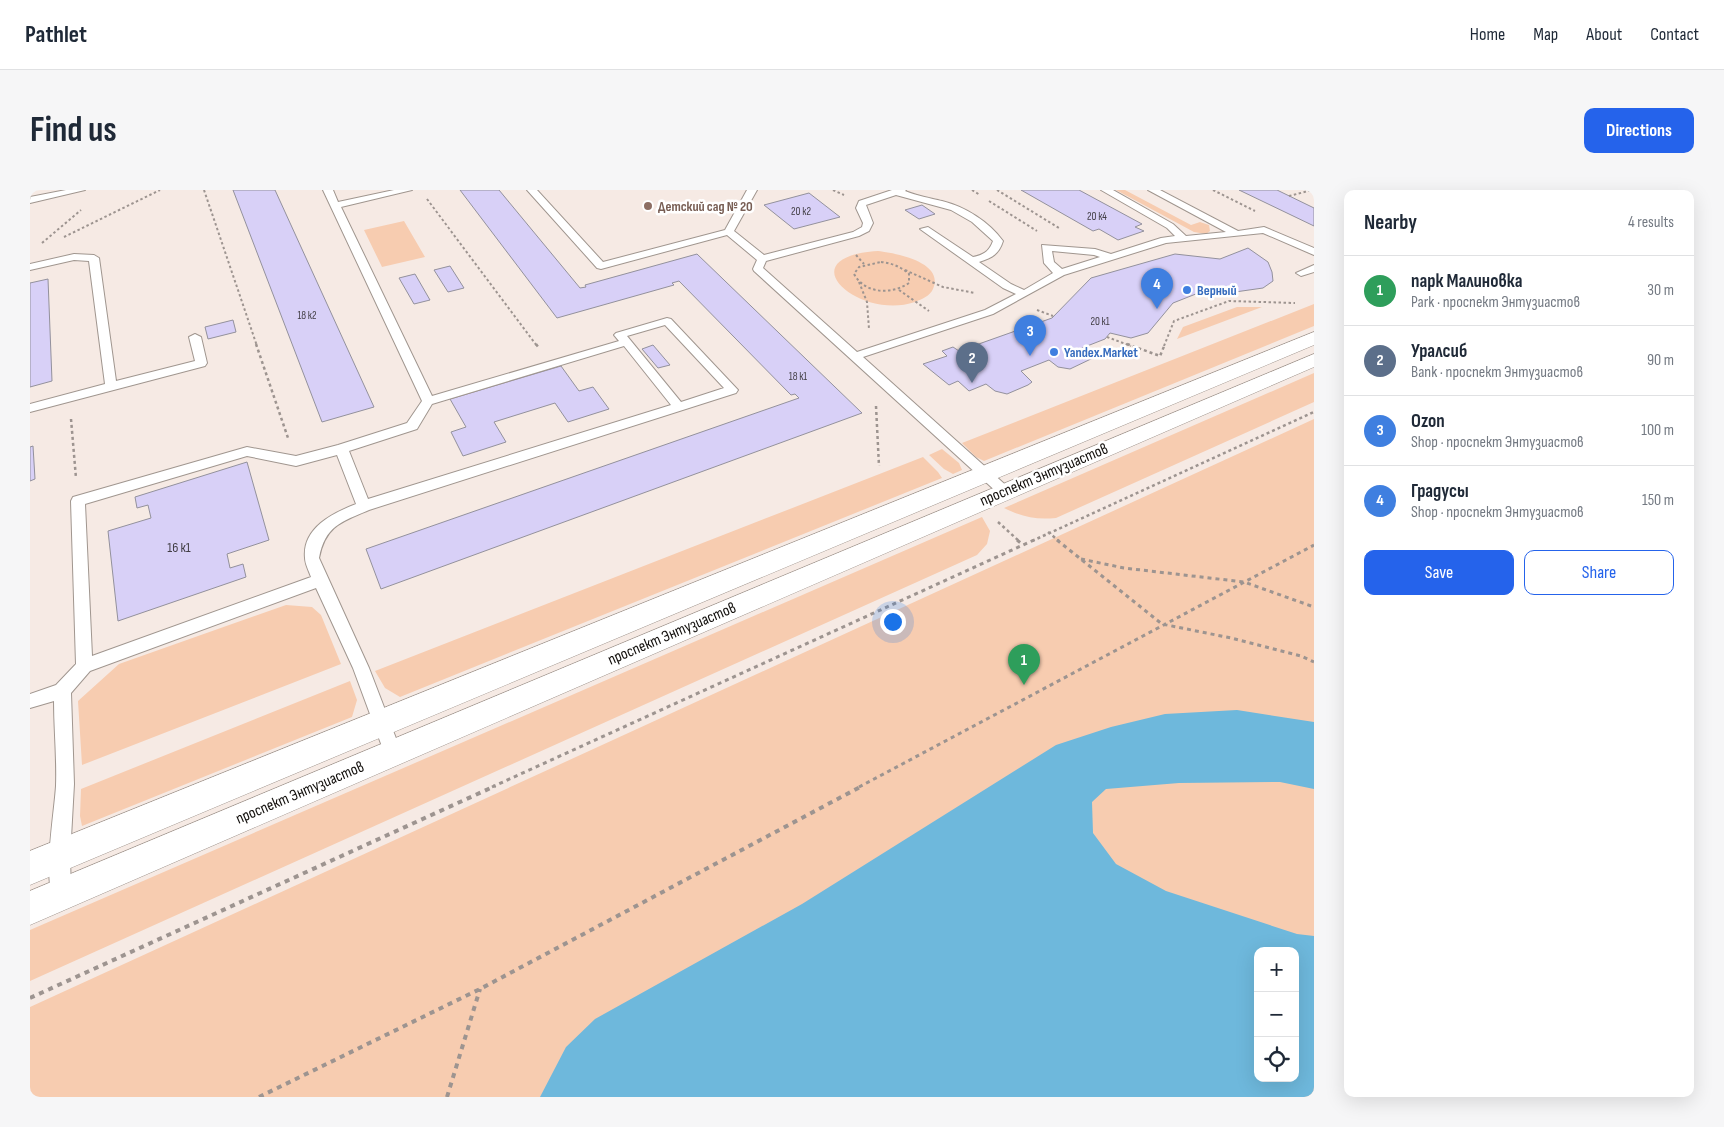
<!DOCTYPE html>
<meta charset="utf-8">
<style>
body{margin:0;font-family:"Sofia Sans Condensed",sans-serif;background:#f6f6f7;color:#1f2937}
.controls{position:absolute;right:15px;bottom:15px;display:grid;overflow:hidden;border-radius:10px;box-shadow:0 5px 20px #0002}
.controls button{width:45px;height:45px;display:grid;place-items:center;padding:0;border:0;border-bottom:1px solid #e0e1e3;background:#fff;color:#1f2937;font:25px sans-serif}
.you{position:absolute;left:862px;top:431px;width:18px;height:18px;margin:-12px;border:4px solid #fff;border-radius:50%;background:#1a73e8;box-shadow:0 0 0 8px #1a73e833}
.badge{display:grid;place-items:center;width:32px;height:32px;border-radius:50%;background:#2563eb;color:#fff;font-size:16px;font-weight:700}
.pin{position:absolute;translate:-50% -41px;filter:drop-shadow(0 1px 2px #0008)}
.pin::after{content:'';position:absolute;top:26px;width:18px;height:15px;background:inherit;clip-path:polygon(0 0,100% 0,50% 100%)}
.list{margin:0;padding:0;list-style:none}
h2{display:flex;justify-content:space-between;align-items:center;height:65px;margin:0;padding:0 20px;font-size:21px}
h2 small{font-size:16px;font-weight:400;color:#747a83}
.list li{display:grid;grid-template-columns:32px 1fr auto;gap:15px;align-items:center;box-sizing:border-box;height:70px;padding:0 20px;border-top:1px solid #e0e1e3}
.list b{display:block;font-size:19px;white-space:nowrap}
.list p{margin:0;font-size:16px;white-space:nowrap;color:#747a83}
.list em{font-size:16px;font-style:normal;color:#747a83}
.actions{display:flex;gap:10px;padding:15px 20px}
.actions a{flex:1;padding:11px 0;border:1px solid #2563eb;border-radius:10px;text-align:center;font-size:18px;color:#2563eb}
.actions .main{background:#2563eb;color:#fff}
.icon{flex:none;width:28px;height:28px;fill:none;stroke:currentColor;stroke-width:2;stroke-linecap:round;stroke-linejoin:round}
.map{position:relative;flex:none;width:1284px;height:907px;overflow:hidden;border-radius:10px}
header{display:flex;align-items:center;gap:30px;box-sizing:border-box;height:70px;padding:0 25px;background:#fff;border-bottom:1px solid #e0e1e3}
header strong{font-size:24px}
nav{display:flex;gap:28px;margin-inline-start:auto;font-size:18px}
.intro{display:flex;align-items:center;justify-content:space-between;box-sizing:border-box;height:120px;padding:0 30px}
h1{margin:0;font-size:35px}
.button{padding:12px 22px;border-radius:10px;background:#2563eb;color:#fff;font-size:18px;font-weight:700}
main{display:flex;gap:30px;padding:0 30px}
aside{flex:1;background:#fff;border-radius:10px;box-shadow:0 5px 20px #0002}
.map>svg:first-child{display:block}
.green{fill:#f7ccb0;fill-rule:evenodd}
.water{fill:#6eb8dc;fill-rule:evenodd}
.building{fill:#d8d0f7;stroke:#93919c}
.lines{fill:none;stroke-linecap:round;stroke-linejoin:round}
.service-casing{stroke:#a0968f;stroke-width:2}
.tertiary-casing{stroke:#a0968f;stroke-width:1}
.path-far3{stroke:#9d9490;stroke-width:2;stroke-dasharray:2.5 2.5;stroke-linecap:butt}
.path-far2{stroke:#9d9490;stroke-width:2.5;stroke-dasharray:3 3;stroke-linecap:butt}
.path-far1{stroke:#9d9490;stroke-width:3;stroke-dasharray:4 4;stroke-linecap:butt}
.path{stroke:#9d9490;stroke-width:4;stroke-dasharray:5 5;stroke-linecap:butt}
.service{fill:#fff;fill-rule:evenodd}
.tertiary{fill:#fff;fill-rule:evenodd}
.education-dot{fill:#8d6e63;stroke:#fff;stroke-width:2}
.shop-dot{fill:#3f7fe0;stroke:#fff;stroke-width:2}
.labels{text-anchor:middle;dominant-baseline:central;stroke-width:5;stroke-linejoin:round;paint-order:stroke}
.far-number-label{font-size:11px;fill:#423e45}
.far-education-label{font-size:14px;font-weight:bold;fill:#785e54;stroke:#fff;text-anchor:start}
.far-shop-label{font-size:14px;font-weight:bold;fill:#366cbe;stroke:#fff;text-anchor:start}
.number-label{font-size:14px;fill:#423e45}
.street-label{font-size:16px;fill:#100d0a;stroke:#fff}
</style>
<header>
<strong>Pathlet</strong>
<nav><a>Home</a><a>Map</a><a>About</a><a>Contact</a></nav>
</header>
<div class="intro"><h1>Find us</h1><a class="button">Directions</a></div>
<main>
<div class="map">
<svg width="1284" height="907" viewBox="0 0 1284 907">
<rect width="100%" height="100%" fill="#f6eae4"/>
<path class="green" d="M1086 0H1095L1161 35 1170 32 1179 35 1180 41 1176 44 1164 42Z
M374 31 395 67 352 77 334 40Z
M848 61C865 63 915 72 903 99 900 106 892 109 885 112 829 131 756 67 848 61Z
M1284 114V136L954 271 946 267 932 253Z
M1207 117H1232L1147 149 1153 137Z
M1284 183V212L1026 328C1006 330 992 327 974 318Z
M1284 229V907H0V817ZM1228 761H1265V888H1228Z
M912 259 929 273 932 280 923 284 914 279 899 265Z
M893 267 908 282 912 288 370 507 355 498 345 481Z
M952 327 960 341 957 354 947 365 0 791V740Z
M256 415 282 417 291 425 311 474 52 575 48 511 89 474Z
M320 491 327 510 322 527 52 636 50 626 51 599Z"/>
<path class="water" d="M1207 520 1284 532V599L1250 592 1149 593 1076 599 1062 612 1063 643 1086 674 1136 701 1267 744 1284 746V907H510L536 857 565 829 772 714 1026 555 1081 537 1135 524ZM1228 761H1265V888H1228Z"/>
<path class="building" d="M203 0H245L344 217 292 232Z
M430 0H469L550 98 556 97 555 95 667 64 832 223 351 399 336 359 769 208 765 204 761 205 649 91 642 93 644 95 527 128Z
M991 0H1049L1112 34 1105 37 1114 41 1088 50 1069 39 1063 41Z
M1209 0H1247L1284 18V36Z
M779 3 810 27 764 39 734 15Z
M892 15 905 24 889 29 875 20Z
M1218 58 1238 72 1242 82 1243 91 1233 98 1198 103 1176 100 1143 113 1118 143 1101 148 1080 143 1075 149 1052 158 1063 168 1040 179 1028 177 1019 170 991 181 1002 192 998 195 977 204 965 201 956 194 939 201 928 191 919 195 893 174 917 166 912 161 923 157 929 161 1022 128 1061 88 1145 64 1190 69Z
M420 76 434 98 418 102 404 80Z
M385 84 400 110 384 114 369 88Z
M18 89 22 191 0 197V93Z
M203 130 206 142 178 149 175 137Z
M623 155 640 175 628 178 612 159Z
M531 176 549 201 563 197 579 219 538 232 525 213 464 232 476 252 433 266 421 242 436 237 420 209Z
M3 256 5 289 0 291V257Z
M217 272 239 350 197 364 200 378 213 374 216 387 88 431 78 341 121 328 118 315 107 318 105 307Z"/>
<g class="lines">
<g class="service-casing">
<path id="service" d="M36 0H55L0 13V7Z
M293 0H303L308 12 364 0H382L311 17 402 206 589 151 584 145 586 143 637 128 641 129 708 200 706 203 339 320C311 332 295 336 289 368L339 478 372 564 369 570 363 572 357 570 323 478 286 398 60 481 41 503 44 594 40 666 41 705 38 712 31 715 24 712C13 686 24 626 26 596 27 568 24 539 24 511L0 518V504L26 495 46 474 41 311 43 307 217 257 266 266 308 255 377 233 392 211ZM635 135 694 198 651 212 597 146ZM594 156 641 215 338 309 319 261 387 239 402 214ZM307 265 326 314C303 323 272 338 275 368 275 374 279 381 281 387L62 466 55 314 217 266 266 276Z
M497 0H507L573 72 695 40 717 0H727L704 41 734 65 823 42 832 37 833 33 826 18 829 11 862 0H876L875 1C887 6 900 8 912 11 936 17 959 32 973 51 969 64 962 68 949 72L981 94 994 100 1023 83 1014 73 1012 55 1065 59 1081 64 1131 48 1145 46 1137 38 1071 0H1083L1143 34 1156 46 1196 42 1118 0H1130L1208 41 1234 37 1284 58V65L1233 43 1136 53 1034 85 963 124 833 167 980 299 982 302 980 305H970L724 81 723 79 727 70 697 45 571 79 567 78ZM866 5 921 20 942 32 963 51C959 62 953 65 943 67L898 37 890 39 973 98 986 104 955 120 827 162 733 78 736 71 829 46 839 41 843 33 836 15ZM1022 61 1064 65 1070 67 1032 79 1024 72Z
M44 64 64 65 69 68 86 191 165 171 159 147 165 144 171 147 177 173 175 176 0 222V214L75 194 59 71 44 70 0 80V74Z
M1284 75V82L1271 86 1266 83Z"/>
</g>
<g class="tertiary-casing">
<path id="tertiary" d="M1284 142V155L0 695V661Z
M1284 164V177L0 735V701Z"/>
</g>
<path class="path-far3" d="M174 0 227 156
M803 0 814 5
M942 0 950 5
M967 0 1029 38
M1183 0 1225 21
M1259 6 1282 0
M397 9 507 156
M959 11 1007 41
M34 47 130 0
M12 53 51 20
M826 65 834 74
M851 72C862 73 871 77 879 84V93C861 105 835 104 824 84L829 77Z
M875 80 913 97 945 103
M829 92 837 112 839 139
M869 100 899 121
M1007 120 1023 126
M1077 147 1101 156
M1134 156 1144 131 1199 111 1265 113"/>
<path class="path-far2" d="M226 154 258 248
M506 154 509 158
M1097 154 1130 166 1135 154
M846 216 849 276
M41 229 46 288
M968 332 989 351
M1018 342 1029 351
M1002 351 1284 222"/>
<path class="path-far1" d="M987 350 992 354
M1027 350 1132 434 1201 448 1271 466 1284 472
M1051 369 1094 378 1214 392 1284 417
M462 597 1004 350
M829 597 1284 355"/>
<path class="path" d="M0 808 465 596
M229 907 450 799 832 596
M417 907 450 799"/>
<use href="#service" class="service"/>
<use href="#tertiary" class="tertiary"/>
</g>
<circle class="education-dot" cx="618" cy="16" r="5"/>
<g class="shop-dot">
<circle cx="1157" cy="100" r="5"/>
<circle cx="1024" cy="162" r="5"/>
</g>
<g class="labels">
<g class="far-number-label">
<text x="771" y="21">20 к2</text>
<text x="1067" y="26">20 к4</text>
<text x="277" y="125">18 к2</text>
<text x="1070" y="131">20 к1</text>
<text x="768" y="186">18 к1</text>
</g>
<g class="far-education-label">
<text x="628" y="16">Детский сад № 20</text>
</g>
<g class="far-shop-label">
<text x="1167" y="100">Верный</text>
<text x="1034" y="162">Yandex.Market</text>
</g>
<g class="number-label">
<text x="149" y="357">16 к1</text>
</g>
<g class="street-label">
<text transform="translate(1014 285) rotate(-23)">проспект Энтузиастов</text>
<text transform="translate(642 444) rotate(-23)">проспект Энтузиастов</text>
<text transform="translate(270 603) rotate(-23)">проспект Энтузиастов</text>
</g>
</g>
</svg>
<div class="controls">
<button>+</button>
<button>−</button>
<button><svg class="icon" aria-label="locate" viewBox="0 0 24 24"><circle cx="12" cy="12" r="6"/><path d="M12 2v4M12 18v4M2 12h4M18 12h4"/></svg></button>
</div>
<div class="you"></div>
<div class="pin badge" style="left:994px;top:495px;background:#2e9e5b">1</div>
<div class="pin badge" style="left:942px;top:193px;background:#5c6f8a">2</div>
<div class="pin badge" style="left:1000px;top:166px;background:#3f7fe0">3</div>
<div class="pin badge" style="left:1127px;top:119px;background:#3f7fe0">4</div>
</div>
<aside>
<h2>Nearby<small>4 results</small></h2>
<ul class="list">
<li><span class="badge" style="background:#2e9e5b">1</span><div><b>парк Малиновка</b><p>Park · проспект Энтузиастов</p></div><em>30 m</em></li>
<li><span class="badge" style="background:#5c6f8a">2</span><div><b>Уралсиб</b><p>Bank · проспект Энтузиастов</p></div><em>90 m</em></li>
<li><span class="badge" style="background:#3f7fe0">3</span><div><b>Ozon</b><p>Shop · проспект Энтузиастов</p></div><em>100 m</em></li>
<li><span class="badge" style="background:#3f7fe0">4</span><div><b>Градусы</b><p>Shop · проспект Энтузиастов</p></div><em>150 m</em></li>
</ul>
<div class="actions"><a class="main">Save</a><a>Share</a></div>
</aside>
</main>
